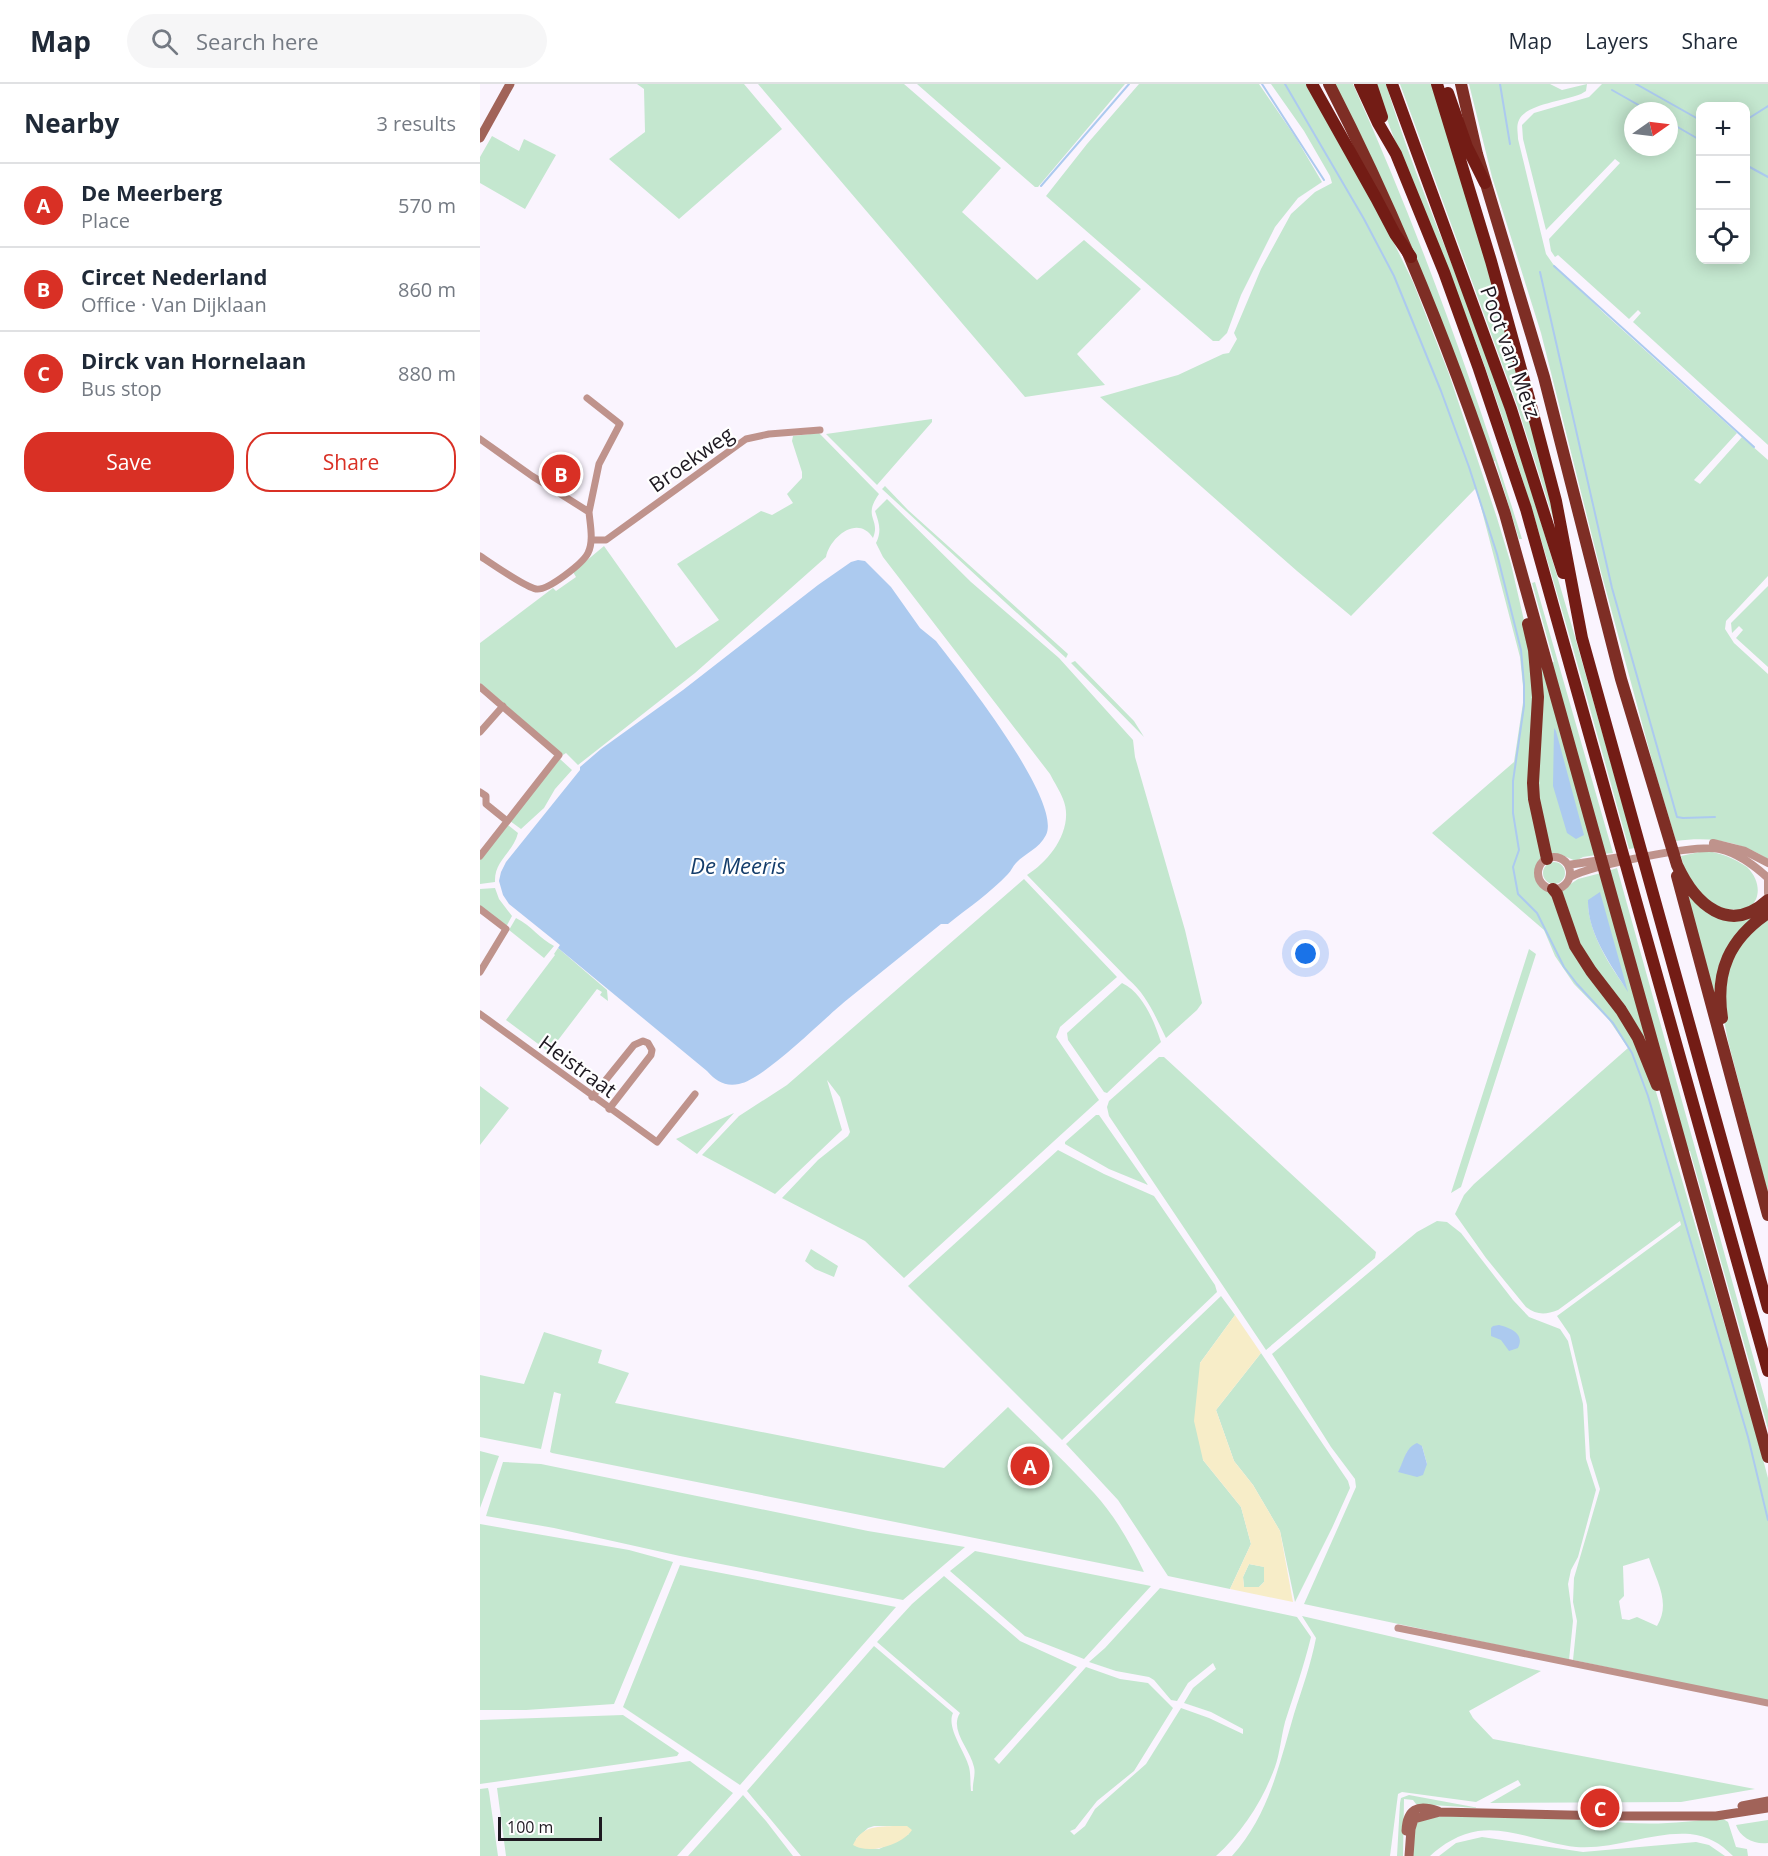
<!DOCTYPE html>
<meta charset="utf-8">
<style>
body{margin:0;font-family:"Open Sans",sans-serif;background:#f6f6f7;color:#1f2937}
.controls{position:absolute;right:18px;top:18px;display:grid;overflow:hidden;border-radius:12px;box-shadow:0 3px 15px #0003}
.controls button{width:54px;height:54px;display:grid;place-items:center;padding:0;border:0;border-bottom:2px solid #e0e1e3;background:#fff;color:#1f2937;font:30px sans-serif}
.compass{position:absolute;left:1144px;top:18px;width:54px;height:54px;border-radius:50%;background:#fff;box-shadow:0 3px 15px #0003;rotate:76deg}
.scale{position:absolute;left:18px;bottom:15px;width:104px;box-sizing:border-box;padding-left:6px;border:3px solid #1e1921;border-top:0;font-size:16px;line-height:21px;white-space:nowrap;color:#1e1921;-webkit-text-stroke:4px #fff;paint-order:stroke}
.you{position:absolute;left:826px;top:870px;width:21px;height:21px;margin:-15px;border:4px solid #fff;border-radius:50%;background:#1a73e8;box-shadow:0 0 0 9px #1a73e833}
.badge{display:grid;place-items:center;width:39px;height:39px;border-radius:50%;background:#d93025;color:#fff;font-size:20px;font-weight:700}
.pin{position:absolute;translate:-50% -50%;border:3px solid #fff;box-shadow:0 2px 6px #0006}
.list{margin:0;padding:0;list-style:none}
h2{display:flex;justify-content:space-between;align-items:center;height:78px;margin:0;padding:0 24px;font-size:26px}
h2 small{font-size:20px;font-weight:400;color:#747a83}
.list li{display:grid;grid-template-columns:39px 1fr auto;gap:18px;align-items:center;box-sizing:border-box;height:84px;padding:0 24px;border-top:2px solid #e0e1e3}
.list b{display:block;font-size:22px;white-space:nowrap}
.list p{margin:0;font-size:20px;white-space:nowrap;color:#747a83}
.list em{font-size:20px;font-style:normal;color:#747a83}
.actions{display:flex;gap:12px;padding:18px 24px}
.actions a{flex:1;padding:14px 0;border:2px solid #d93025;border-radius:24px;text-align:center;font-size:21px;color:#d93025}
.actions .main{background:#d93025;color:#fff}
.icon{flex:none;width:33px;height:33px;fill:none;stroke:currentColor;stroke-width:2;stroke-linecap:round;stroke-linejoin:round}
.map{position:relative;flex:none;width:1288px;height:1772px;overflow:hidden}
header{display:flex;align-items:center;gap:36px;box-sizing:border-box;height:84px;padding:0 30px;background:#fff;border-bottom:2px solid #e0e1e3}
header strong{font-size:28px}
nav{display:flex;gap:33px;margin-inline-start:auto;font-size:21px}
.search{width:420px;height:54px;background:#f6f6f7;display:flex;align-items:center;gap:15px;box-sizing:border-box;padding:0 21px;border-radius:33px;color:#747a83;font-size:22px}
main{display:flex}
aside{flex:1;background:#fff}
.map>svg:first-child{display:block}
.green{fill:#c4e7cf;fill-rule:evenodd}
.sand{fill:#f7edc8;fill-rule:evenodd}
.water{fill:#accaef}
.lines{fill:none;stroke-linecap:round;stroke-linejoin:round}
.stream{stroke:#accaef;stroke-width:2}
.minor{stroke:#bf938c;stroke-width:7}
.tertiary{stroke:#bf938c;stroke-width:8}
.secondary{stroke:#a16359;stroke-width:9}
.trunk{stroke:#7e2e25;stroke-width:12}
.motorway{stroke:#731c15;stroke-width:12}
.labels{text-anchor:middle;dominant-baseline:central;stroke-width:4.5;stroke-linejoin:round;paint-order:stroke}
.street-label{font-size:21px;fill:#1e1921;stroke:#fff}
.water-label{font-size:22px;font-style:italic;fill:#143d6b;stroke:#fff}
</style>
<header>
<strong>Map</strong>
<div class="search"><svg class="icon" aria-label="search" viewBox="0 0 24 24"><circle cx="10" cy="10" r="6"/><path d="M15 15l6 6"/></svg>Search here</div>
<nav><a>Map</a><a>Layers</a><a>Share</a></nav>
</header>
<main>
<aside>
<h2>Nearby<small>3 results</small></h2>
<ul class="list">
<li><span class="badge">A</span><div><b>De Meerberg</b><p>Place</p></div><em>570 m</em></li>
<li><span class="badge">B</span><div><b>Circet Nederland</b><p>Office · Van Dijklaan</p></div><em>860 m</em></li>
<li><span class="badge">C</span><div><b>Dirck van Hornelaan</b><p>Bus stop</p></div><em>880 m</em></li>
</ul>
<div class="actions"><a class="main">Save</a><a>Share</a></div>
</aside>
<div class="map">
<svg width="1288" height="1772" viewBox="0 0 1288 1772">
<rect width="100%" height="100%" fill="#faf4fe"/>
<path class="green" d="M157 0H264L302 45 199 135 129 75 165 48 164 5Z
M278 0H424L521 84 482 128 557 196 604 156 661 205 597 270 625 301 545 313Z
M437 0H645L558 103H555Z
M659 0H779L816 54 842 98 818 114 795 143 761 211 747 249 739 257H733L566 112 607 60Z
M791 0H829L890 110 933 198 969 290 1017 434 1031 480 1051 567 1061 774 1055 784V793L1058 800 1070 808 1083 838 1140 928 1174 1001 1270 1327 1288 1394V1617L1093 1576 1097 1537 1093 1518 1094 1494 1120 1405 1110 1373 1107 1321 1090 1251 1077 1232 1201 1141 1200 1137 1078 1226C1065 1231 1057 1231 1046 1223L1006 1174 975 1130 984 1111 994 1100 1148 964 1129 936 1094 900 1075 872 1064 846 952 749 1034 678 1044 612 1040 573 996 404 871 532 817 487 620 313 698 291 743 270 749 269 757 255 754 249 781 185 811 130 835 108 852 99 850 92 824 47ZM1169 1474C1177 1498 1191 1519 1177 1542L1157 1533 1149 1536 1142 1535 1139 1517 1144 1512 1143 1482Z
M854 0H873C939 147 994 300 1042 455H1039L1015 377 1012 378Z
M895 0H906C935 96 977 187 1010 281 1065 440 1109 603 1155 764L1149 765C1104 604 1061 442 1005 283 971 188 926 96 895 0Z
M920 0H952L1007 178 1076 433 1073 434 1037 321Z
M989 0H1070L1082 6 1107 0 1106 7 1101 10C1085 17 1046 20 1039 36 1036 42 1038 49 1038 55L1066 170 1073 180 1126 231 1257 349 1214 396 1220 400 1262 353 1288 376V492L1246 537 1245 545 1254 559 1288 590V775C1259 757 1230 752 1196 757L1176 691 1121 488 1061 249 1012 93Z
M1122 0H1288V361L1153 238 1161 229 1158 226 1149 235 1078 171 1075 173 1071 167 1069 155 1140 79 1135 75 1066 146 1043 55 1042 41 1054 29 1109 13ZM1220 22H1266V176H1220ZM1153 27H1189V63H1153Z
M12 52 39 67 44 55 76 71 45 125 0 99V73Z
M452 335V338L397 401 346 350Z
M339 349 399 410C382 434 401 434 393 454 378 430 350 453 346 473L215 589 98 681 86 669 83 671 0 599V559L73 504 76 507 96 493 93 488 124 462 196 564 239 536 197 480 281 427 292 431 313 419 307 410 322 394V388L312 357 313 352Z
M405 402 428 426 588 570 586 574 402 405Z
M407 415 491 498 579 574 653 656 655 673 705 846 722 919 717 926 686 954C675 932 667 911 648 895L547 791C570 777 595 744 583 715 580 707 574 698 570 690L403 473 396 459C402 447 399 439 395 427Z
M1055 498 1133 769 1124 770 1070 579 1074 578 1052 499Z
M1288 502V583L1256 554 1263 546 1259 542 1252 549 1251 539Z
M1055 555 1116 771 1103 773 1096 777 1079 770H1070L1060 734Z
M595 577 654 637 664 653 591 579Z
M80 675 92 686 75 705 64 724 41 745 30 737Z
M28 741 38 749C33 769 14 776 15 798L0 800V775Z
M1224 767C1240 768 1253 774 1267 783 1288 804 1277 834 1245 827 1241 826 1236 823 1233 821 1229 819 1223 817 1221 814 1213 806 1203 782 1201 772Z
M1063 789a11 11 0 1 1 22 0a11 11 0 1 1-22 0Z
M1195 781 1225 825 1282 826 1262 847 1236 916Z
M1137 784 1288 1326V1345L1210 1067 1207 1068 1128 787Z
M1121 789 1172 972 1169 973 1097 860 1080 807 1098 795ZM1108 816 1147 905C1130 883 1107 846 1108 816Z
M544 795 637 893 580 943 576 953 619 1016 424 1194 385 1157 302 1114 338 1076 368 1052 370 1048 360 1013 347 996 362 1046 295 1110 222 1071 259 1032 307 1001Z
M15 804 19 815 32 832 26 843 0 822V805Z
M1288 832V1110L1248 957 1244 936 1243 894 1258 859Z
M36 834C52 842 60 855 74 862L64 874 29 846Z
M78 864 127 906 128 917 120 911 122 908 117 905 69 968 26 936 75 871 74 870Z
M1049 865 1056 870 981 1103 971 1109Z
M642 899C663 909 674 937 681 958L627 1009 624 1008 588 956 587 949Z
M679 973H684L896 1168 895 1174 786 1266 629 1032 627 1023 629 1017Z
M0 1002 29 1024 0 1061Z
M254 1029 217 1070 196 1055Z
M616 1031H619L668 1101 629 1085 585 1060V1058Z
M578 1066 624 1090 674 1112 735 1201 737 1208 582 1356 428 1202Z
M957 1137 967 1138 981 1149 1033 1216 1049 1233 1080 1245 1088 1257 1103 1320 1106 1375 1116 1406 1098 1473 1091 1486 1088 1500 1093 1537 1089 1576 824 1520 876 1403 875 1395 851 1363 792 1270 937 1148ZM942 1362 947 1380 919 1388 927 1368Z
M331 1165 358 1182 354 1193 335 1185 325 1177Z
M741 1212 755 1231 720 1279 723 1376 761 1423 771 1460 750 1505 688 1492 638 1416 586 1360Z
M64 1248 122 1266 118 1279 149 1289 135 1319 464 1384 528 1323C556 1351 587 1379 614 1409 635 1432 651 1460 664 1488L72 1369 70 1368 81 1310 74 1308 61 1365 0 1353V1291L44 1300Z
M781 1269 868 1397 870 1404 852 1444 815 1518 800 1447 773 1401 754 1377 736 1326Z
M0 1367 19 1372 0 1424Z
M23 1378 61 1380 388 1447 485 1463 423 1516 200 1472 74 1444 6 1432Z
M0 1440 149 1466 193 1478 134 1620 46 1626H0Z
M495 1467 671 1502 604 1575 545 1552 470 1487Z
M769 1480 785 1483 784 1498 779 1503 764 1504 763 1493Z
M200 1481 416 1523 260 1701 143 1623Z
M464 1492 540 1557 597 1583 514 1675 519 1680 606 1583 640 1595 668 1599 693 1624 654 1687 617 1717 595 1745 590 1747 594 1751 605 1742 615 1725 666 1680 701 1624 729 1634 763 1650V1645L731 1628 704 1619 713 1604 736 1585 733 1579 708 1599 697 1617 691 1616 674 1596 669 1593 636 1587 609 1578 625 1564 680 1504 817 1533 831 1553C824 1582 814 1610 805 1638 801 1653 800 1669 795 1683 783 1716 762 1749 736 1772H321L267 1707 394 1562 473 1629C466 1644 485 1667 489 1683 491 1691 490 1699 491 1707H493C492 1699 496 1691 494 1683 490 1665 469 1646 480 1629L397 1558 432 1520ZM394 1742H419L429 1750 399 1765 377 1763 376 1755 388 1744Z
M822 1532 1061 1587 989 1627 993 1634 1013 1655 1275 1705 1201 1718 1010 1719 1041 1701 1038 1696 996 1718 922 1708 918 1710 910 1772H752C789 1731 799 1681 814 1630 822 1605 831 1580 836 1554Z
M143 1631 199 1669 197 1672 0 1700V1636Z
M210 1677 253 1709 197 1772H26L17 1704Z
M8 1704 9 1708 18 1772H0V1705Z
M263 1711 286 1737 313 1772H208Z
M929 1711 999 1724 936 1720 933 1716 924 1715 923 1772H917L920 1719 921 1714Z
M970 1732 1121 1736C1160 1742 1202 1740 1240 1733L1248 1738 1256 1763 1267 1765 1268 1772H1253C1240 1759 1228 1752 1210 1750 1172 1747 1135 1766 1096 1763 1064 1760 1030 1742 998 1747 979 1750 963 1760 950 1772H931L935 1740 945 1734Z
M1288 1736V1759C1275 1761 1260 1754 1256 1741Z
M1002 1753 1103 1768 1216 1758 1229 1761 1245 1772H959L976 1759Z"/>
<path class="sand" d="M755 1231 781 1269 736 1326 754 1377 773 1401 800 1447 813 1518 750 1505 771 1460 761 1423 723 1376 714 1337 720 1279ZM769 1480 784 1483V1498L779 1503H764L763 1493Z
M413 1742H427L432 1746C422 1761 389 1771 373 1761 382 1742 395 1743 413 1742Z"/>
<path class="water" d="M378 476 385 477 411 503 440 544 456 557C479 587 583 717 566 751 559 765 545 769 536 779 533 782 531 787 528 790 510 809 488 824 468 840H461C430 865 399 890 368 915 344 934 285 995 259 1000 245 1003 236 997 227 987L78 864 80 861 29 820 23 811 19 797 21 788 26 778 100 686V683L121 665 203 606 338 501 371 478Z
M1074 644 1076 647 1104 751 1096 755 1087 749 1073 702Z
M1120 808 1148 908C1131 881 1107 849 1108 816Z
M1019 1241C1031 1244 1045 1250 1038 1264L1029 1267 1021 1256 1011 1252V1244L1013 1242Z
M937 1359 942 1362 947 1380 943 1391 937 1393 918 1388C924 1377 925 1364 937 1359Z"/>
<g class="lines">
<path class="stream" d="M782 0 844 96
M805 0 884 135 914 192 961 307 989 383 1017 470 1041 566 1044 600V622L1033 697V729L1039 766 1033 783 1038 810 1057 829 1084 883 1097 900 1133 939 1152 969 1168 1012 1268 1353 1288 1436
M1020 0 1030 60
M1156 0 1220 36
M1132 6 1169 27
M1266 36 1288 22
M1189 38 1220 56
M1266 81 1288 93
M561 102 649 0
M1074 182 1274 363
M1060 188 1132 504 1197 733 1203 734 1235 733"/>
<path class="minor" d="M107 314 140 340 119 380 109 428
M0 355 52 392 109 428C110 440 114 457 108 469 103 479 68 507 56 505 45 503 12 480 0 472
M111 456H126L266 355 289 350 340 346
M0 603 79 671 0 772
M0 648 23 622
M0 708 6 712V720L27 737
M0 825 26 845 0 888
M0 930 177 1058 215 1010
M112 1013 154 961 163 957 168 959 172 966 171 971 129 1025
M918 1544 1288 1619"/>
<path class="tertiary" d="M1233 759 1265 767 1288 779
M1058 789a16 16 0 1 1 32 0a16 16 0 1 1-32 0Z
M1088 781 1141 773
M1090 793C1113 781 1216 760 1240 765 1257 769 1275 782 1288 794
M1288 795V809"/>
<path class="secondary" d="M0 54 30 0
M1262 1722 1288 1717
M926 1747C927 1725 937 1720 958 1727
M929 1772 931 1745 934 1735 960 1728 1132 1732H1236L1288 1724"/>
<path class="trunk" d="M849 0C920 138 977 282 1025 430L1288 1373
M981 0 997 70 1064 293 1141 595 1197 781C1215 820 1249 852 1288 816
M1048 540 1054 566 1058 613 1053 699 1054 715 1067 775
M1197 792 1288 1131
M1073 805 1077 810 1095 862 1111 887 1141 926 1158 954 1177 1001
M1242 934C1235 888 1249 855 1288 829"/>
<path class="motorway" d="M832 0 896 114 915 150 931 173
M880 0 898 39 916 70 964 188 999 285 1046 425 1288 1287
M891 0 902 33
M912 0 1031 325 1083 489
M957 0 1011 177 1050 318 1076 417 1102 554 1288 1224
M968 9 987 63 1005 99"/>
</g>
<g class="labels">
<g class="street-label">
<text transform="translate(1031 268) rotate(70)">Poot van Metz</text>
<text transform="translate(211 375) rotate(-35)">Broekweg</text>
<text transform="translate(98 982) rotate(36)">Heistraat</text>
</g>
<g class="water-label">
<text x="258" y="781">De Meeris</text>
</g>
</g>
</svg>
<div class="controls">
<button>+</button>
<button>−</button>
<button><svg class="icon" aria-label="locate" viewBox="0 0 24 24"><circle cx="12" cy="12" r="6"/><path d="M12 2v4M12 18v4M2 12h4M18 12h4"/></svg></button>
</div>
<svg class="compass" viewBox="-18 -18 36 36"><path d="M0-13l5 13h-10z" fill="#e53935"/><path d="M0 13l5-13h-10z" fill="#747a83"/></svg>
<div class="scale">100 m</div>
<div class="you"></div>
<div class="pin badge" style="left:550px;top:1382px">A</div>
<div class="pin badge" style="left:81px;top:390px">B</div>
<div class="pin badge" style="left:1120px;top:1724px">C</div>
</div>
</main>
